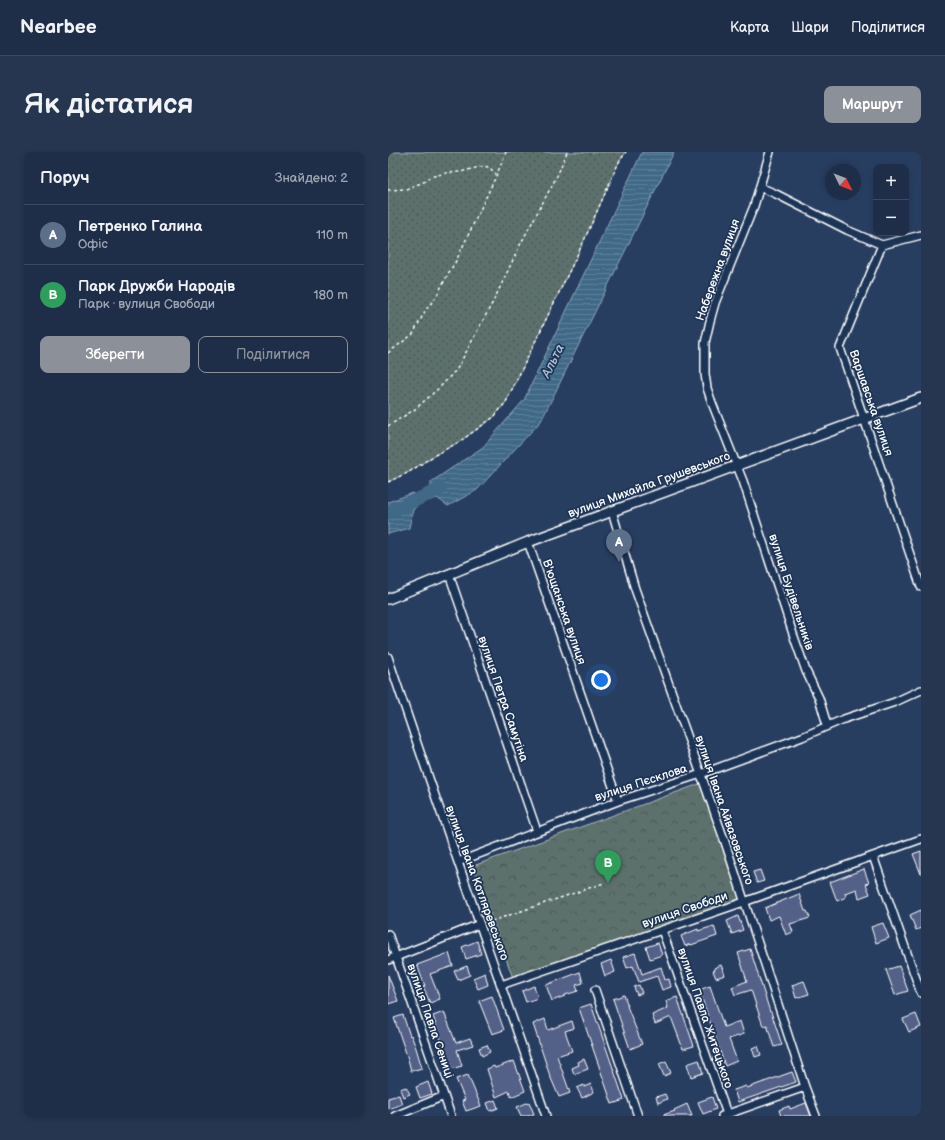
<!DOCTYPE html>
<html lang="uk">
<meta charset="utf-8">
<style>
body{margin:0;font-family:"Balsamiq Sans",sans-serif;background:#263650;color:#f1f3f6}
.controls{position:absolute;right:12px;top:12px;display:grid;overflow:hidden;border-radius:8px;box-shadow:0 2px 6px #0003}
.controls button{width:36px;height:36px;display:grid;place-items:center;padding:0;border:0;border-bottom:1px solid #3c4a61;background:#1e2e49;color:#f1f3f6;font:20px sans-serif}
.compass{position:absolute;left:437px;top:12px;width:36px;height:36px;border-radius:50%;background:#1e2e49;box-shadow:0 2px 6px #0003;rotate:132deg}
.you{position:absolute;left:213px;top:528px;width:14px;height:14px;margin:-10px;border:3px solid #fff;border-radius:50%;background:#1a73e8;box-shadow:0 0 0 6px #1a73e833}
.badge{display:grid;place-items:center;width:26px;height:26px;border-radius:50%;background:#8c9099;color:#fff;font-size:13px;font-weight:700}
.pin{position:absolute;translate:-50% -33px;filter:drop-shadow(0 1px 2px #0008)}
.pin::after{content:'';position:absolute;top:21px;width:14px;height:12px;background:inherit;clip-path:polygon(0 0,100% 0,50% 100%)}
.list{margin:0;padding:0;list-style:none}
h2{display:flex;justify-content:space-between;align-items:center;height:52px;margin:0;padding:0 16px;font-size:17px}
h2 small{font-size:13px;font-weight:400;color:#a1a8b4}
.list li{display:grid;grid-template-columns:26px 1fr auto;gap:12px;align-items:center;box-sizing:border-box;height:60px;padding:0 16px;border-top:1px solid #3c4a61}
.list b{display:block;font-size:15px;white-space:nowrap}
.list p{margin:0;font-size:13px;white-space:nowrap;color:#a1a8b4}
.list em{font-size:13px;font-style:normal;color:#a1a8b4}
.actions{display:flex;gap:8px;padding:12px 16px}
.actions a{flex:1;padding:9px 0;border:1px solid #8c9099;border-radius:8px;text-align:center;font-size:14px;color:#8c9099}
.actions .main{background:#8c9099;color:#fff}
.map{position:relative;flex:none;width:533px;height:964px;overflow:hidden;border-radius:8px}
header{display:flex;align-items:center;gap:24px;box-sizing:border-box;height:56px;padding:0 20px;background:#1e2e49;border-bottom:1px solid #3c4a61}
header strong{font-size:19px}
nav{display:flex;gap:22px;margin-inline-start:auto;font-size:14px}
.intro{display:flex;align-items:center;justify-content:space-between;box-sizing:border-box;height:96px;padding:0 24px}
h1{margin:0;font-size:28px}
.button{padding:10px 18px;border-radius:8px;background:#8c9099;color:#fff;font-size:14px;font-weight:700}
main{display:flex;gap:24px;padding:0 24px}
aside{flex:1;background:#1e2e49;border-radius:8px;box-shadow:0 2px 6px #0003}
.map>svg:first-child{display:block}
.park{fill:url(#park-crowns);stroke:#adb8b6}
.garden{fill:url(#garden-dots);stroke:#adb8b6}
.water{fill:url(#water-rules);stroke:#8ca5b7}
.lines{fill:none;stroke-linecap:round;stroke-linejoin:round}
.river{stroke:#3f6987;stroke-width:13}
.building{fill:#536088;stroke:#fff}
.minor-casing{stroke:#fff;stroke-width:10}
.tertiary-casing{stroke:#fff;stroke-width:12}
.path{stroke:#fff;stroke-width:1.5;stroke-dasharray:3 3;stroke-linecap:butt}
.minor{stroke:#1d3557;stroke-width:7}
.tertiary{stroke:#1d3557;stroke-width:9}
.labels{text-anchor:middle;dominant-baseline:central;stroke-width:3.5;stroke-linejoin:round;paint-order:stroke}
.street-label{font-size:12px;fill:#fff;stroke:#1d3557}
.water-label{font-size:13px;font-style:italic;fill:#b2c3cf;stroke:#1d3557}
</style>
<header>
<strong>Nearbee</strong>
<nav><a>Карта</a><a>Шари</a><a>Поділитися</a></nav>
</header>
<div class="intro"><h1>Як дістатися</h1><a class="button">Маршрут</a></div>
<main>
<aside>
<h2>Поруч<small>Знайдено: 2</small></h2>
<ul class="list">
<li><span class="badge" style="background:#5c6f8a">A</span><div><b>Петренко Галина</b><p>Офіс</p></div><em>110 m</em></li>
<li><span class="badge" style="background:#2e9e5b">B</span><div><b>Парк Дружби Народів</b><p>Парк · вулиця Свободи</p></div><em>180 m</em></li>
</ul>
<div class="actions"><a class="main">Зберегти</a><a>Поділитися</a></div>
</aside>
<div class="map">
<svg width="533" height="964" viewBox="0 0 533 964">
<defs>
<pattern id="park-crowns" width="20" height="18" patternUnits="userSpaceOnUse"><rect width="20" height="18" fill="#5b716c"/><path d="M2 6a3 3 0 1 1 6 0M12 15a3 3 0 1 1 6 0" fill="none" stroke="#515957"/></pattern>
<pattern id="garden-dots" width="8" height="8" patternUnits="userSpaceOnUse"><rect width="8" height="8" fill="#5b716c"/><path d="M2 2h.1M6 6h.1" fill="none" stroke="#515957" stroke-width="1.8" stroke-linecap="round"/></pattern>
<pattern id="water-rules" width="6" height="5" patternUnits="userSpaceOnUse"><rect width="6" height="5" fill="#3f6987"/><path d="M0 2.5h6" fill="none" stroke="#5c8099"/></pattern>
</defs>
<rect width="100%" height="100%" fill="#283e61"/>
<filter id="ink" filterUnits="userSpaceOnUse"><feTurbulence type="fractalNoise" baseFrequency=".025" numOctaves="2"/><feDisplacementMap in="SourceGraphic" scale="8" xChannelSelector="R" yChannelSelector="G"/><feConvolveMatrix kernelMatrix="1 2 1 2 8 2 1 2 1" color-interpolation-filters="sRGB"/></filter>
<g filter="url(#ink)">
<path class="park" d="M314 631 354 749 126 829 85 714Z"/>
<path class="garden" d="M0 0H238L231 10 194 93 118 250 106 265 71 290 47 303 21 320 0 330Z"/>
<path class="water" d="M254 0H286L153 269 89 338 60 354 49 346 40 349 36 340 43 334V330L95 295 136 248Z
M25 341 30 353 25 358 21 376 0 382V350Z"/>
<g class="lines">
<path class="river" d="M0 361 52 337"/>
</g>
<path class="building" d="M533 699V722L525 702Z
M476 717 481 731 478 732 482 742 471 746 469 737 457 741 458 745 449 749 442 730Z
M372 718 376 729 369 731 365 720Z
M411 742 417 759H419L422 766 402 772 405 780 398 783 391 764 381 768 377 756Z
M533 758V776L528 778 522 763Z
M350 764 355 778 344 782 339 769Z
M495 771 501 786 488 791 483 775Z
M326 774 329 784 303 793V792L297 794 293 784 310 777V779Z
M89 789 93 802 78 807 74 795Z
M270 791 274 803 262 807 258 795Z
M362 797 382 860H383L394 893 386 895 379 873 375 874 363 838 347 843 344 835 359 829 350 801Z
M61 801 65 814 42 822 52 847 42 851 35 834H37L29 813Z
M247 801 254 822 273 815 277 828 281 827 283 835 274 838 269 824 251 830 245 814 239 816 235 805Z
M223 808 227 820 217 824 213 812Z
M333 813 337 823 328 826 325 819 327 818 326 816Z
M79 814 82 823 70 828 66 819Z
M511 814 520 839 507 843 498 818Z
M192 820 195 831 188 833 190 839 177 843V844L164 849 158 833Z
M97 821 100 833 90 837 85 826Z
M0 823 10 849 0 852Z
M416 829 421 842 408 846 404 833Z
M251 833 254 841 249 843 246 835Z
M146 834 150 846 138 850 134 839Z
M322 834 336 875 352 869 356 882 341 887 349 909 337 914 311 838Z
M236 843 240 854H239L254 892 242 897 225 847Z
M104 844 116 878 104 882 91 849Z
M289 845 306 894 295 897 283 865 267 872 264 863 280 856 278 849Z
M203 852 236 948 224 952 191 856Z
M56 860 68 891 82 886 85 893 69 898 74 914 63 917 45 864Z
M528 862 533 875 521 880 515 867Z
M15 863 22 884 23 883 28 896 34 916 23 919 20 907 6 866Z
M157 867 160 878 184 869 186 876 177 879 184 899 169 904 182 941 171 945 162 924 145 872Z
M99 893 102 900 94 904 91 896Z
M370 894 373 903 367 905 364 896Z
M196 907 200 917 186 922 184 916 191 913 190 910Z
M311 908 315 921 303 925 299 912Z
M126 909 137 939 123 945 121 939 108 945 99 917 106 914 107 916Z
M278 909 283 921 276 924 271 912Z
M404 920 408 930 350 950 346 938 358 934 359 936Z
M80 923 93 954 78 959 74 949 77 948 68 927Z
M40 930 44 942 32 946 28 935Z
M203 932 206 940 194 946 189 936 196 933V935Z
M18 935 22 942 15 945 12 937Z
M277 942 279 947 270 951 268 945Z
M11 943 14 952 0 957V946Z
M324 945 328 957 315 962 310 950Z
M107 948 110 956 102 959 99 951Z
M141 950 146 962 140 964H133L129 955Z
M418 951 423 964H393L391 958 401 954 402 957Z
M299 952 304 964H276L275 963 287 959 286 958Z"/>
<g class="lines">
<g class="minor-casing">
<path id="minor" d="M382 0 366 54 327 151 322 169 317 191V222L319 236 324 251 355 329 406 485 418 519 431 546 439 573
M372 35 388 42 459 78 494 93
M533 83 494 93 452 196 533 435
M224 359 247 437 337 690 417 935 428 964
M140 390 230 649
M61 422 149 679
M0 505C51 659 106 811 158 964
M485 704 533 841
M70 710 230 649 313 622 414 585 456 567 507 550 533 538
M274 778 339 962
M0 782 63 964
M0 808 92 772
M113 833 356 750 533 687
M207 838 250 964
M7 964 56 944
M334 964 417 935"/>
</g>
<g class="tertiary-casing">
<path id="tertiary" d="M0 447 140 390 533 246"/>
</g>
<path class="path" d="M0 38 18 37 38 29 42 25 58 21 72 20 95 14 101 15 108 22
M0 201 25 182 37 159 48 145 60 122 68 109 109 22 118 0
M0 274 26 258 51 236 69 217 107 146 133 91 169 24 179 0
M0 330 21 320 47 303 71 290 106 265 118 250 194 93 231 10 238 0
M98 771 216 731"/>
<use href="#minor" class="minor"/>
<use href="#tertiary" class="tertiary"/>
</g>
</g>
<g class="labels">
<g class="street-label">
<text transform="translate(330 118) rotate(-70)">Набережна вулиця</text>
<text transform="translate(483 251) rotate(71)">Варшавська вулиця</text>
<text transform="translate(261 333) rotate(-20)">вулиця Михайла Грушевського</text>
<text transform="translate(403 440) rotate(72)">вулиця Будівельників</text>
<text transform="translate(176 460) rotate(71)">В'ющанська вулиця</text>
<text transform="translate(115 547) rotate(71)">вулиця Петра Самутіна</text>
<text transform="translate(253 631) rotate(-18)">вулиця Пєсклова</text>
<text transform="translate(336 658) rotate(71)">вулиця Івана Айвазовського</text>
<text transform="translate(89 731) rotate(70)">вулиця Івана Котляревського</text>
<text transform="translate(297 758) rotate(-19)">вулиця Свободи</text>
<text transform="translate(317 866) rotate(71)">вулиця Павла Житецького</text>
<text transform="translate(42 869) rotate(71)">вулиця Павла Сениці</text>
</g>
<g class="water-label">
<text transform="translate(165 209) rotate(-64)">Альта</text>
</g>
</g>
</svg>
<div class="controls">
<button>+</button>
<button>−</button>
</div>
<svg class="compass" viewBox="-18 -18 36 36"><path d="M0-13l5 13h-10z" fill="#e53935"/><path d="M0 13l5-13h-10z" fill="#a1a8b4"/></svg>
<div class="you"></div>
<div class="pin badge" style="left:231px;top:410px;background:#5c6f8a">A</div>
<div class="pin badge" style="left:220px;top:731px;background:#2e9e5b">B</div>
</div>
</main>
